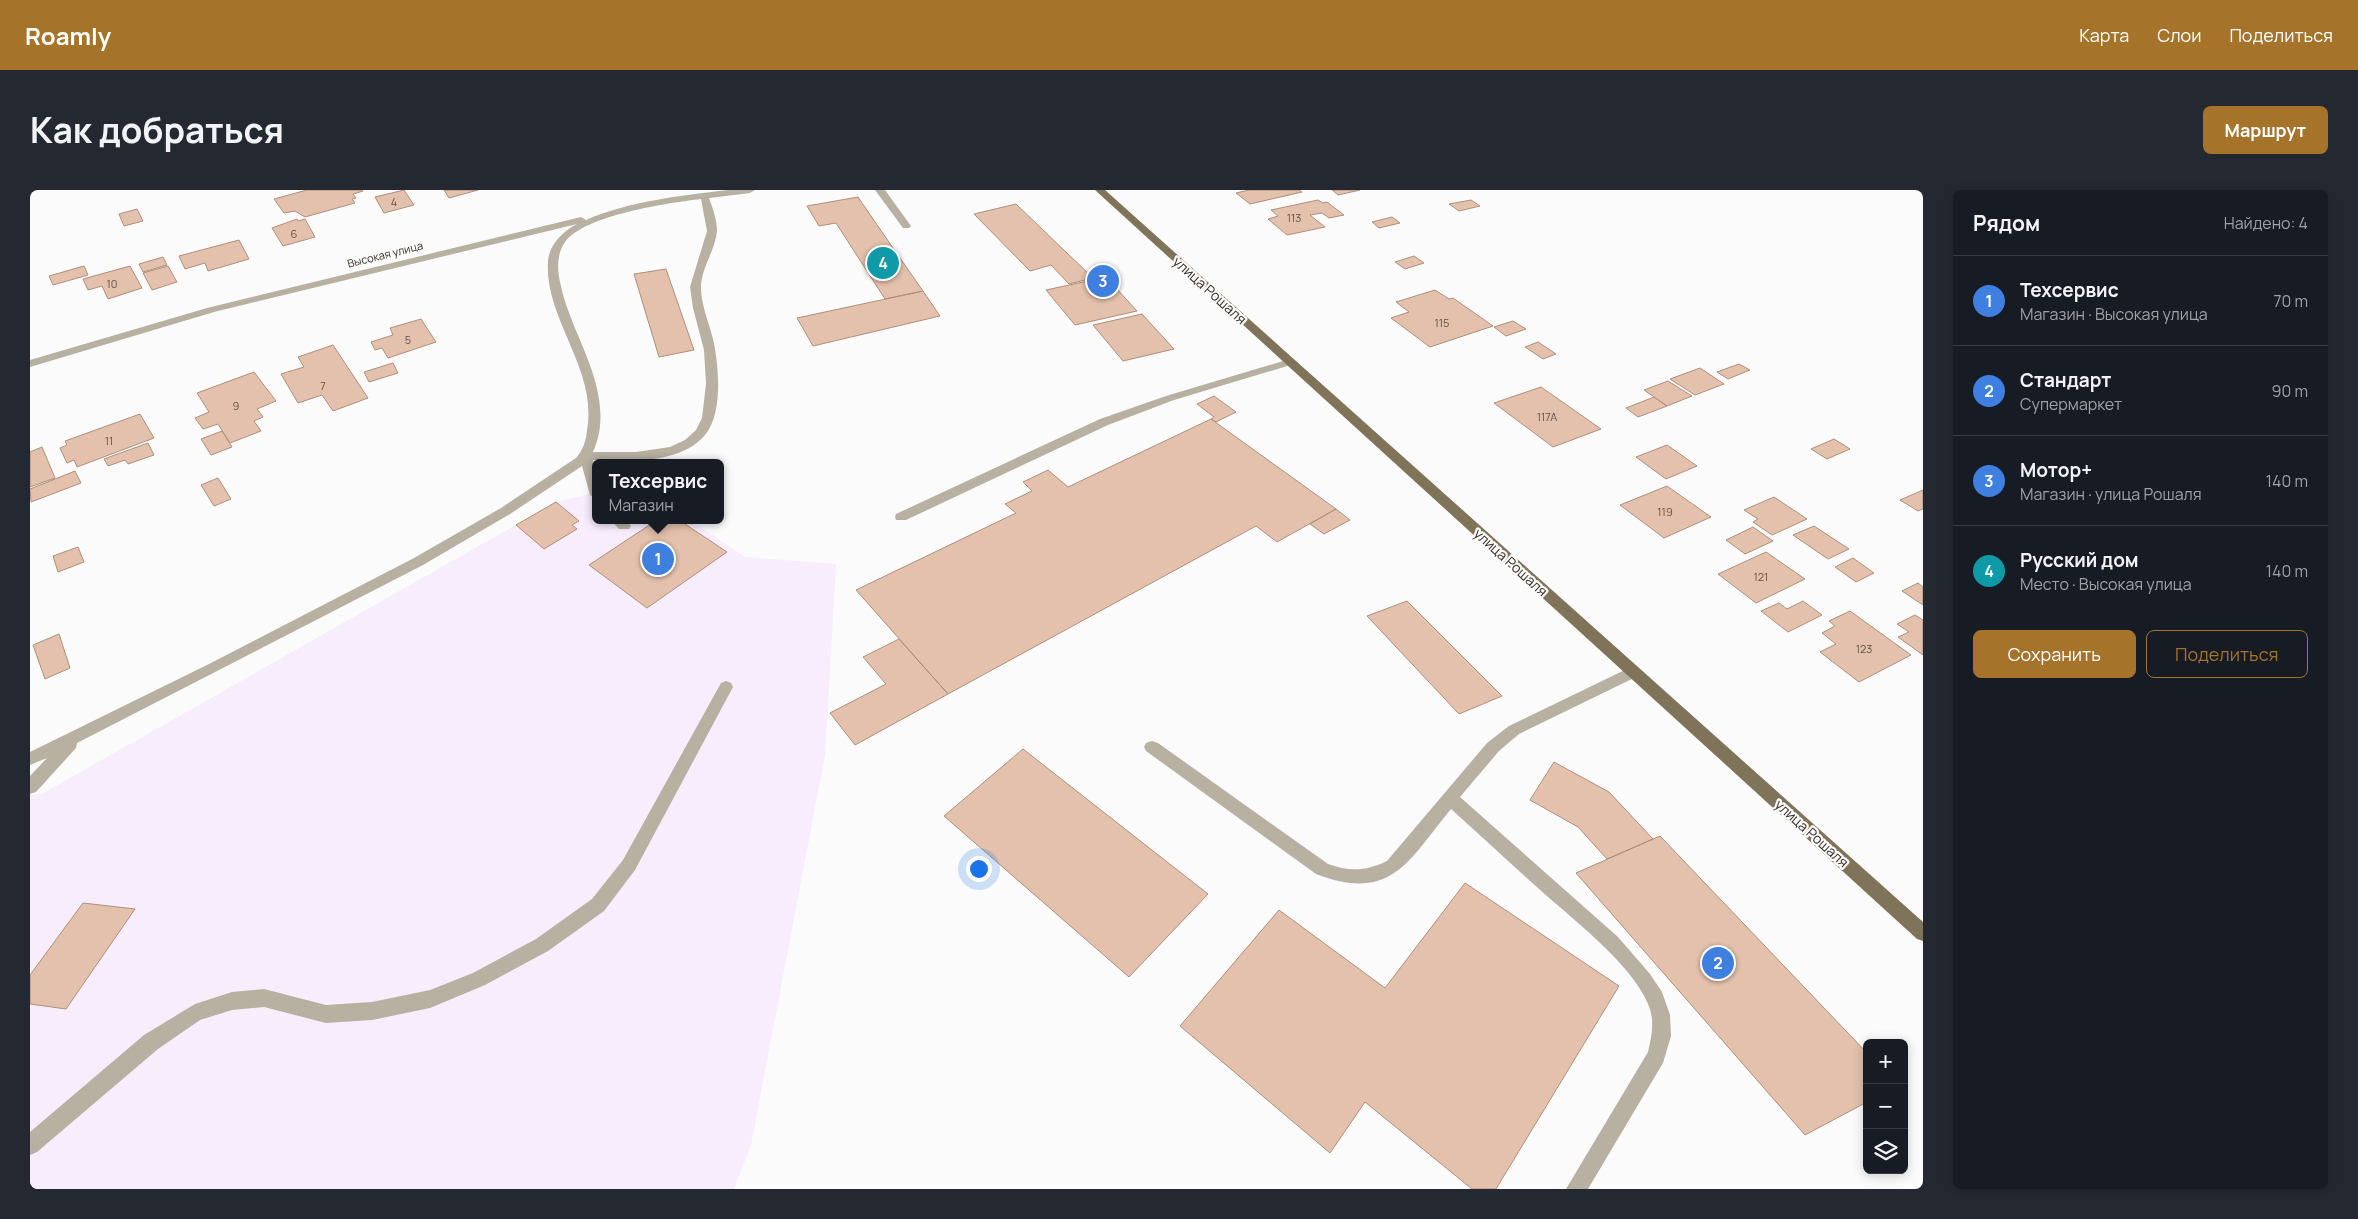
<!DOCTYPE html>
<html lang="ru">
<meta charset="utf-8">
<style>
body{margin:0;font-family:Manrope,sans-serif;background:#242831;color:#f1f3f6}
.controls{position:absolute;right:15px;bottom:15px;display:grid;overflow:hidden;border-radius:8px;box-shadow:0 2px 12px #0003}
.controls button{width:45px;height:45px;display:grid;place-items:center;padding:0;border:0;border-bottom:1px solid #363941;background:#171b24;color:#f1f3f6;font:25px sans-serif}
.you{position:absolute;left:948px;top:678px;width:18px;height:18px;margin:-12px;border:4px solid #fff;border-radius:50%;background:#1a73e8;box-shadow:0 0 0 8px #1a73e833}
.badge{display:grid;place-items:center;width:32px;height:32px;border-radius:50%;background:#a6732a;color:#fff;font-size:16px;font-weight:700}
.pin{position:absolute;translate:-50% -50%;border:2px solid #fff;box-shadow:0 1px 5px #0006}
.popup{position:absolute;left:562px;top:269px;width:132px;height:65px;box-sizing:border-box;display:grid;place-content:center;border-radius:8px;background:#171b24;filter:drop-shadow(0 1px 4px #0005);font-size:16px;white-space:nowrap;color:#9ea1a6}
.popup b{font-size:19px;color:#f1f3f6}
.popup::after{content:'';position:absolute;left:50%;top:100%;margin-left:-10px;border:10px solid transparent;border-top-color:#171b24}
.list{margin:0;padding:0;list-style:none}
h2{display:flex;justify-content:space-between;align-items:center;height:65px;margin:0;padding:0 20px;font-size:21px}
h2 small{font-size:16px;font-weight:400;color:#9ea1a6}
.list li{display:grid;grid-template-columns:32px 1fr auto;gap:15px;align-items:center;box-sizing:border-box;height:90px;padding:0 20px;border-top:1px solid #363941}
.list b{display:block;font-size:19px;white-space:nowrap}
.list p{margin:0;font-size:16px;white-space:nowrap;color:#9ea1a6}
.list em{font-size:16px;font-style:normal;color:#9ea1a6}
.actions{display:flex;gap:10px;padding:15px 20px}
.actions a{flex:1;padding:11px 0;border:1px solid #a6732a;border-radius:8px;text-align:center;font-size:18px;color:#a6732a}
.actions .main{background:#a6732a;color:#fff}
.icon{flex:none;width:28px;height:28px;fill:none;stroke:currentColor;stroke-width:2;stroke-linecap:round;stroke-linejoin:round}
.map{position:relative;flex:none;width:1893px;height:999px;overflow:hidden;border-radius:8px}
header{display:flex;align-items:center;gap:30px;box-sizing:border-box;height:70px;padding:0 25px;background:#a6732a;color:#fff}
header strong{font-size:24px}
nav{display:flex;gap:28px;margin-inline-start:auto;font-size:18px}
.intro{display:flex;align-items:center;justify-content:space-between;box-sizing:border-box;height:120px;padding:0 30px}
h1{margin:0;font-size:35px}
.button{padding:12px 22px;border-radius:8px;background:#a6732a;color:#fff;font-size:18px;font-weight:700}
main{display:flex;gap:30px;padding:0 30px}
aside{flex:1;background:#171b24;border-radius:8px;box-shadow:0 2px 12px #0003}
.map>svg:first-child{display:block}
.industrial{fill:#f7edfd}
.building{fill:#e3c1ac;stroke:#af8f7b}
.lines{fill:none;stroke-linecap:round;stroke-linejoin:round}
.minor{fill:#b8b1a2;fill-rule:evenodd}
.major{fill:#7f7359;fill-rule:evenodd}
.labels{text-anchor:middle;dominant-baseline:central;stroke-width:4.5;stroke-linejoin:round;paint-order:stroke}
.number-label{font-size:11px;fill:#645146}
.far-street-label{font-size:11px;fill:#392c24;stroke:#fbfbfb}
.street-label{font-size:14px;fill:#392c24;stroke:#fbfbfb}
</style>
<header>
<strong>Roamly</strong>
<nav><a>Карта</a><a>Слои</a><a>Поделиться</a></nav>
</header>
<div class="intro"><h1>Как добраться</h1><a class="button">Маршрут</a></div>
<main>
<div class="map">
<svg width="1893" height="999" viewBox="0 0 1893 999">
<rect width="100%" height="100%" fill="#fbfbfb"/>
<path class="industrial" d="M565 303 566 330H660L715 367 806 374 795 565 721 955 704 999H0V605L12 604 526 312Z"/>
<path class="building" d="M277 0H332L333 1 323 4 326 8 322 9 325 13 275 27 265 21 254 23 244 9Z
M374 0 384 15 354 23 345 7Z
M414 0H448L419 8Z
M1219 0H1269L1272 2 1220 14 1206 3Z
M1302 0H1330L1308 5Z
M828 7 854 45 893 101 855 109 806 33 789 36 777 16Z
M1288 10 1293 13 1297 12 1314 25 1299 28 1292 23 1280 25 1295 37 1257 45 1238 29 1248 26 1241 20Z
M1441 10 1450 16 1429 21 1419 14Z
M986 14 1063 88 1039 94 1021 75 1000 81 944 24Z
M107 19 113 31 94 36 89 24Z
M1362 27 1370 33 1349 38 1342 32Z
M267 29 268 31 275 29 285 47 253 56 242 38Z
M209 50 219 69 178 81 175 73 155 79 149 66Z
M1384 66 1394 73 1375 79 1365 72Z
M133 67 137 75 113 82 109 74Z
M54 76 58 85 23 95 19 86Z
M100 76 112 98 78 109 72 96 58 100 53 89Z
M138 76 147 92 122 100 113 83Z
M636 79 664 160 629 167 604 84Z
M1076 87 1107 121 1045 135 1016 100Z
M1405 100 1419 109 1423 108 1463 136 1400 157 1361 128 1379 122 1366 112Z
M893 101 910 126 783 156 767 128Z
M1112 124 1144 159 1093 171 1063 135Z
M391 129 406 152 358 168 352 158 345 160 341 152 363 145 360 138Z
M1483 131 1496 139 1476 146 1464 137Z
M1508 152 1526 164 1513 169 1495 157Z
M303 155 338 208 303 221 292 205 268 213 251 184 274 177 268 167Z
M363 173 368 183 339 192 334 182Z
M1709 174 1720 180 1698 189 1687 182Z
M1670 178 1694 194 1665 205 1640 189Z
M224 182 246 211 227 219 233 227 224 231 231 241 200 253 188 234 173 239 165 228 179 222 167 203Z
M1638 191 1662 206 1637 216 1614 200Z
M1511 197 1571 239 1523 257 1464 213Z
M1184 206 1206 222 1186 232 1181 229 1184 227 1167 214Z
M1624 207 1637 216 1608 227 1596 218Z
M110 224 124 248 47 277 44 270 37 273 30 258 37 255 35 251Z
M1181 229 1306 319 1247 352 1226 336 918 504 826 400 986 323 975 314 1002 301 993 292 1018 280 1038 297Z
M192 241 202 257 181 265 171 249Z
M1804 249 1820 259 1797 269 1781 259Z
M118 253 124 265 98 274 95 270 78 276 74 269Z
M1637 255 1667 276 1636 289 1606 267Z
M12 257 25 288 0 297V262Z
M45 281 51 293 1 312 0 299Z
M188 288 201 309 184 316 171 295Z
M1637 296 1681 327 1634 348 1590 315Z
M1893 300V319L1888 321 1870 310Z
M1744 307 1777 329 1742 345 1723 332 1728 329 1714 320Z
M526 312 549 331 542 335 547 339 514 359 486 335Z
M1306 319 1320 330 1294 344 1280 334Z
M627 330H649L697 362 617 418 559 375Z
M1784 336 1819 359 1798 369 1763 345Z
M1723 337 1743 351 1715 364 1696 350Z
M48 357 54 372 28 382 23 366Z
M1736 362 1775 389 1726 413 1688 384Z
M1823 368 1844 383 1826 392 1805 377Z
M1888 393 1893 397V415L1872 401Z
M1377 411 1472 506 1429 524 1337 426Z
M1773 411 1792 425 1758 442 1731 421 1749 413 1757 419Z
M1820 421 1881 465 1829 492 1790 462 1806 454 1792 443 1805 436 1799 431Z
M1885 425 1893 430V465L1868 447 1879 442 1867 434Z
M29 444 40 478 15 489 3 455Z
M869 449 918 504 825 555 800 523 856 494 833 467Z
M993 559 1178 704 1099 787 914 626Z
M1524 572 1579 602 1623 649 1577 669 1548 637 1500 610Z
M1630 646 1837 863V912L1775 945 1546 683Z
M1435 693 1589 796 1466 999H1442L1335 912 1300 963 1150 836 1249 720 1355 798Z
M53 713 105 719 36 819 0 814V785Z"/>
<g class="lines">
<path class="minor" d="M698 0H725L720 3 679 8C683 19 687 30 687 41 685 62 670 79 671 100 672 120 682 139 685 159 689 183 692 225 675 245 651 274 598 272 563 270L566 309 560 305 552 276 480 324 393 375 47 553 46 558 6 602 0 604V586L17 568 0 575V562L181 473 384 368 471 318 546 268C553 260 556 251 557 240 568 179 514 129 518 71 519 55 533 41 547 34L184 122 0 177V170L177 118 551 27 556 30C599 11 650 6 698 0ZM671 9 677 41 660 97 663 118 674 160 676 194 672 228 666 240 655 250 640 257 606 262H563C575 235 571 209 562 181 552 151 536 123 530 92 527 79 527 63 535 52 555 25 638 13 671 9Z
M845 0H855L881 36 879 38H873Z
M1260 169 1264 170V174L1144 210 1078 235 876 330H866L865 327 866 324 1070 229 1136 206Z
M581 330H596L601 336 599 339H589Z
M1603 476 1608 478 1610 482 1608 486 1489 544 1469 561 1430 607 1588 747 1620 784 1632 802 1640 825 1641 846 1633 873 1558 999H1536L1618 862C1622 845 1625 830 1618 814 1600 772 1542 729 1508 698 1479 672 1450 645 1421 619 1378 671 1362 713 1286 684L1116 561 1114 557 1116 553 1122 551 1128 553 1298 674C1320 682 1336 681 1357 671L1457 553 1479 536Z
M696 491 701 493 703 497 605 680 574 721 518 761 455 795 400 818 342 830 296 833 234 817 202 820 170 830 128 859 7 962 0 965V942L114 845 165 814 202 802 234 799 296 815 342 812 400 800 443 783 506 749 562 709 593 670 691 493Z"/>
<path class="major" d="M1065 0H1075L1893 732V751L1887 749Z"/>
</g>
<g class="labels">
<g class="number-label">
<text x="364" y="11">4</text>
<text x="1264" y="27">113</text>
<text x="264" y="43">6</text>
<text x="82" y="93">10</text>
<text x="1412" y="132">115</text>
<text x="378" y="149">5</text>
<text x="293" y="195">7</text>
<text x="206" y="215">9</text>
<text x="1517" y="226">117А</text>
<text x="79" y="250">11</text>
<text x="1635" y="321">119</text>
<text x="1731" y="386">121</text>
<text x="1834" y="458">123</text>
</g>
<g class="far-street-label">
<text transform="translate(355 64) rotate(-14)">Высокая улица</text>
</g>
<g class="street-label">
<text transform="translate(1180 100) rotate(42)">улица Рошаля</text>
<text transform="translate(1481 372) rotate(42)">улица Рошаля</text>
<text transform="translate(1782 643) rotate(42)">улица Рошаля</text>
</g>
</g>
</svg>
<div class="controls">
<button>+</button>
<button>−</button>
<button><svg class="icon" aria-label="layers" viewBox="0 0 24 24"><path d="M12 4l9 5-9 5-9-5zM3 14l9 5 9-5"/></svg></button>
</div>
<div class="you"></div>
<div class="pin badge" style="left:628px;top:369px;background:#3f7fe0">1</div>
<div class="popup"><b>Техсервис</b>Магазин</div>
<div class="pin badge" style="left:1688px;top:773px;background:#3f7fe0">2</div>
<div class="pin badge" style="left:1073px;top:91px;background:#3f7fe0">3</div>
<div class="pin badge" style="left:853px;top:73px;background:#0f9aa8">4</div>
</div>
<aside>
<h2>Рядом<small>Найдено: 4</small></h2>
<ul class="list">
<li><span class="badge" style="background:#3f7fe0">1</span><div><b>Техсервис</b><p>Магазин · Высокая улица</p></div><em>70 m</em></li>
<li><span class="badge" style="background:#3f7fe0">2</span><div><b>Стандарт</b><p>Супермаркет</p></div><em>90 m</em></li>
<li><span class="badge" style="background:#3f7fe0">3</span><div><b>Мотор+</b><p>Магазин · улица Рошаля</p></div><em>140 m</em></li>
<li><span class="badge" style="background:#0f9aa8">4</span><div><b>Русский дом</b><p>Место · Высокая улица</p></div><em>140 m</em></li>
</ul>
<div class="actions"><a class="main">Сохранить</a><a>Поделиться</a></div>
</aside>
</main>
